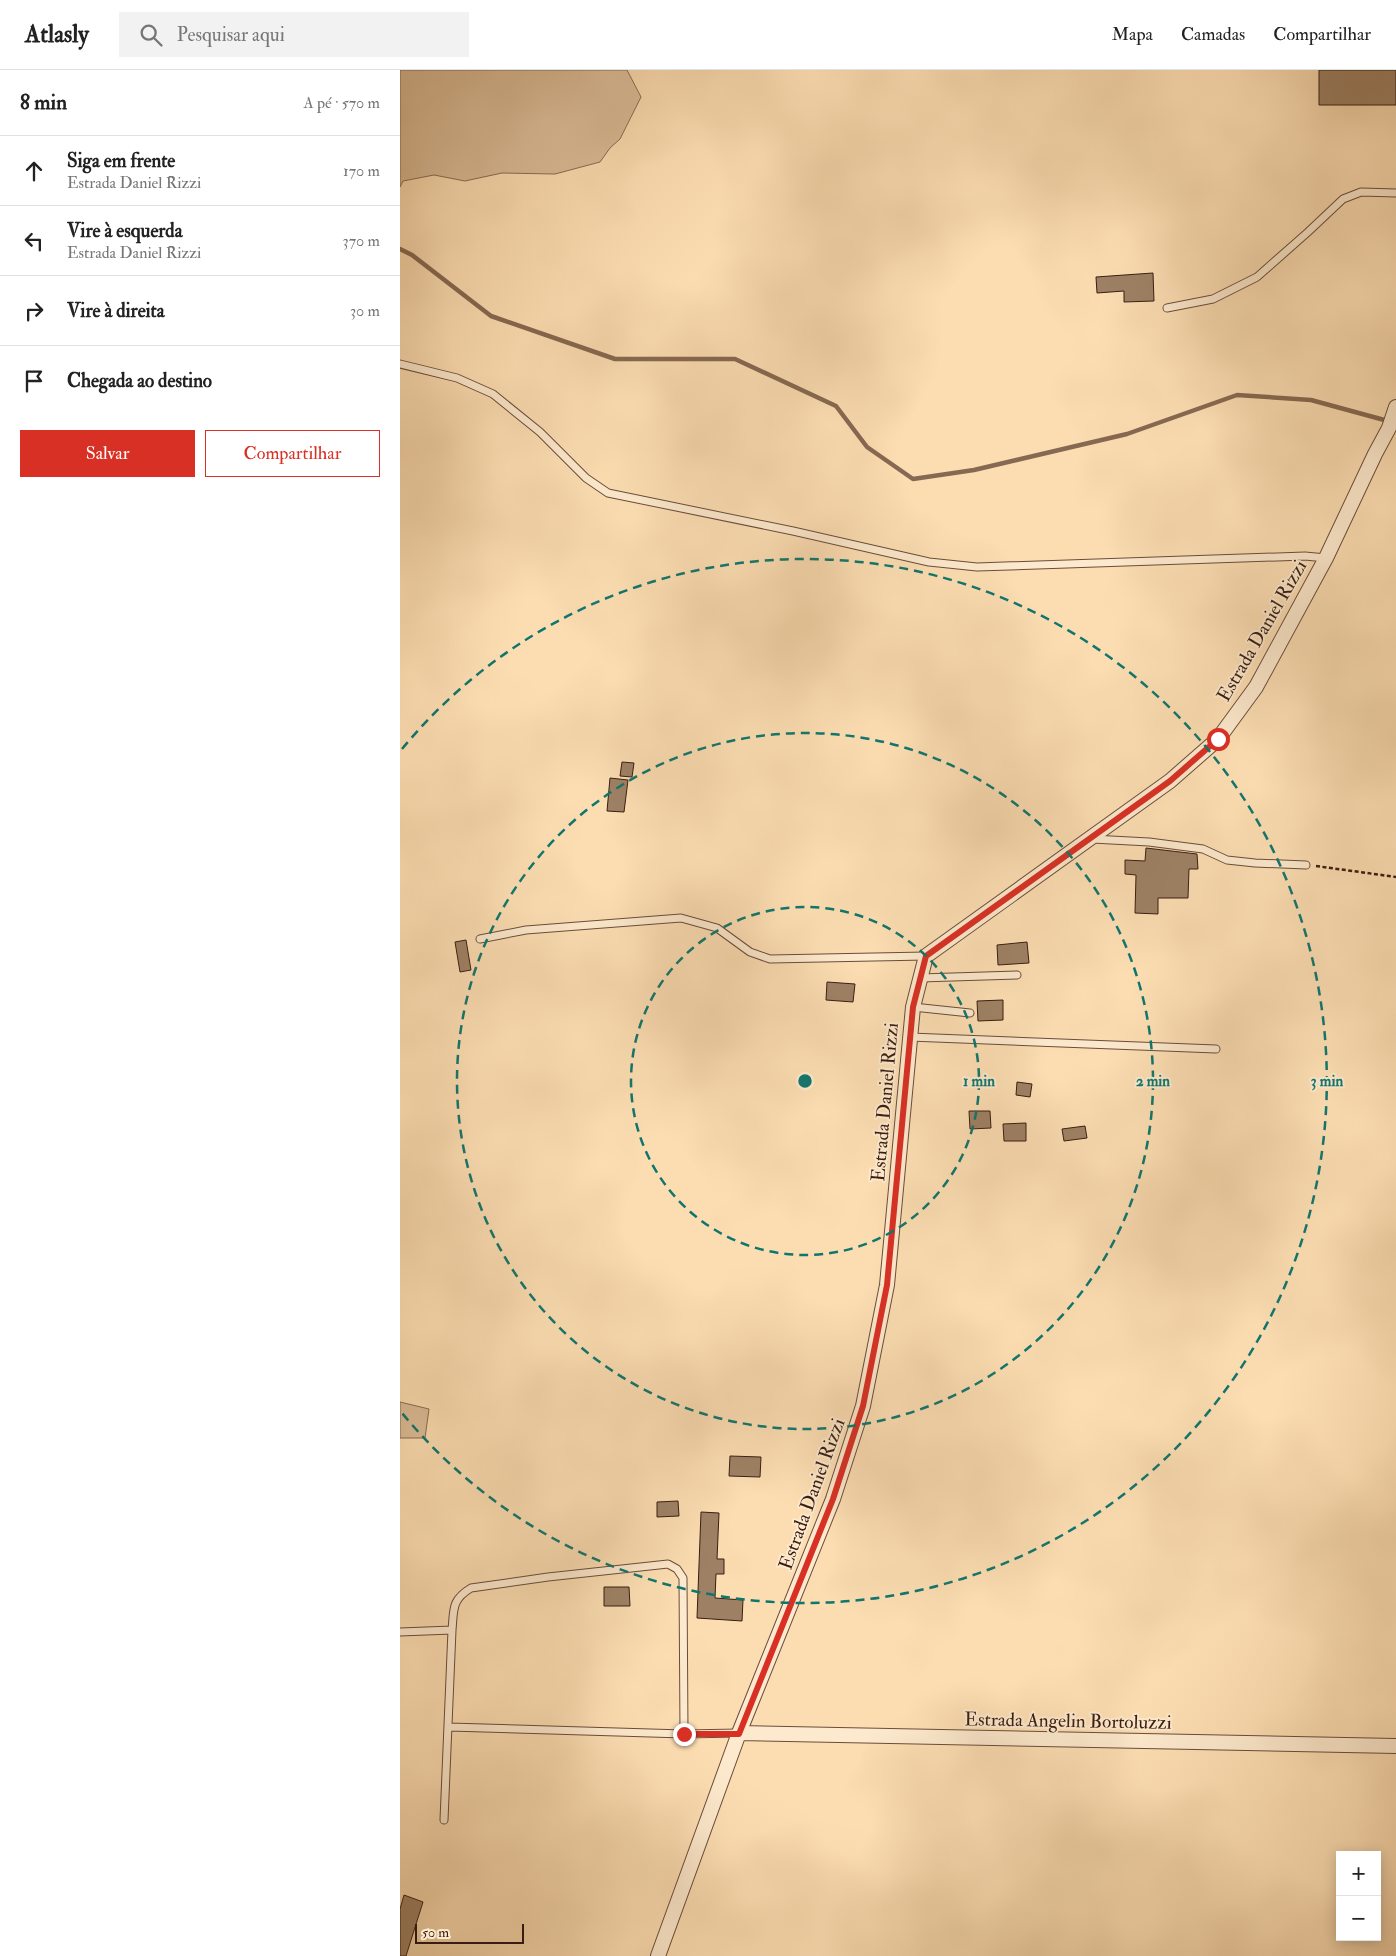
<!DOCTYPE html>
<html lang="pt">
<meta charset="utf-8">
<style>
body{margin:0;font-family:"IM FELL Double Pica",serif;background:#f2f2f2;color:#222}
.controls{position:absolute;right:15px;bottom:15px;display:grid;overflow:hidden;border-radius:0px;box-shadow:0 2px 12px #0003}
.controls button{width:45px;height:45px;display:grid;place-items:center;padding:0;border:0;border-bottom:1px solid #e0e0e0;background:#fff;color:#222;font:25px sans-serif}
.scale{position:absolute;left:15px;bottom:12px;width:109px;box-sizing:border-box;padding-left:5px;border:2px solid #391d12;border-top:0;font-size:14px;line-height:18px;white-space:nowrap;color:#391d12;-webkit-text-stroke:4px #fde9cd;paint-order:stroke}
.stop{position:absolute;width:15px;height:15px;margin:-11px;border:4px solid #d93025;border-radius:50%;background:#fff}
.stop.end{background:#d93025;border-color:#fff;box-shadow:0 1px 5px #0008}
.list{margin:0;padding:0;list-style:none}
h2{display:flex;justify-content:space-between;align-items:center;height:65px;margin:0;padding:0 20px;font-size:21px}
h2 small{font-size:16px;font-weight:400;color:#767676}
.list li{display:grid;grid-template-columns:32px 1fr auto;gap:15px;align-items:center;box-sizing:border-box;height:70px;padding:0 20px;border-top:1px solid #e0e0e0}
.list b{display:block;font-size:19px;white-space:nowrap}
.list p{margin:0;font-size:16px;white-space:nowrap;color:#767676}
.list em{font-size:16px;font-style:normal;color:#767676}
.actions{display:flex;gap:10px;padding:15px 20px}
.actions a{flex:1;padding:11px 0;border:1px solid #d93025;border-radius:0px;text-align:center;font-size:18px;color:#d93025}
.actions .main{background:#d93025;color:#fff}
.icon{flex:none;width:28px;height:28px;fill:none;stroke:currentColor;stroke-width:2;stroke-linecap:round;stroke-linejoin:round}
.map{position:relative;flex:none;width:996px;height:1886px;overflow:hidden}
header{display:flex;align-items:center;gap:30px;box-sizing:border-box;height:70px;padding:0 25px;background:#fff;border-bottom:1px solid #e0e0e0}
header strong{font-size:24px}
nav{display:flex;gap:28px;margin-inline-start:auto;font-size:18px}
.search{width:350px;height:45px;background:#f2f2f2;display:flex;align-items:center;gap:12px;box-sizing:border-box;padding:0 18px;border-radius:0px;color:#767676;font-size:19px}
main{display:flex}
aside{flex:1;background:#fff}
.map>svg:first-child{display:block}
.green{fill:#dbbc97;stroke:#8a6c54}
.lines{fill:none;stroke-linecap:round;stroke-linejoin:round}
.stream{stroke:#866952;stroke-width:4.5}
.building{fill:#9e8165;stroke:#391d12}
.lane-casing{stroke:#6a4d3a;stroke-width:9}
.street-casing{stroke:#6a4d3a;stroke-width:16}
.path{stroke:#391d12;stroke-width:2.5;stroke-dasharray:4 2.5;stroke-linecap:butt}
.lane{stroke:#fde9cd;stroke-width:7}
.street{stroke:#fde9cd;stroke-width:14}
.route{stroke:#d93025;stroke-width:6}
.ring{fill:none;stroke:#0f766e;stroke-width:2.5;stroke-dasharray:9 6}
.labels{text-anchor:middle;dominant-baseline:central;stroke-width:4;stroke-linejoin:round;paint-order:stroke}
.street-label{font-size:19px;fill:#391d12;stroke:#fde9cd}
.centre{fill:#0f766e;stroke:#fde9cd;stroke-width:2.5}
.ring-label{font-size:15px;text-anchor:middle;font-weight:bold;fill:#0f766e;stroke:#fde9cd;stroke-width:4;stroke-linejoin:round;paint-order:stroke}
</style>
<header>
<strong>Atlasly</strong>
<div class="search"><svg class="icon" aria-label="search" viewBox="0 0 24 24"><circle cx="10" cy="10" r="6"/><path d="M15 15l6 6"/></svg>Pesquisar aqui</div>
<nav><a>Mapa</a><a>Camadas</a><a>Compartilhar</a></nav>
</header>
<main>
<aside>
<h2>8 min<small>A pé · 570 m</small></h2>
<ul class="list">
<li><svg class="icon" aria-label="ahead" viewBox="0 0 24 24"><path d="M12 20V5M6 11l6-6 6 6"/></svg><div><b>Siga em frente</b><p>Estrada Daniel Rizzi</p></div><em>170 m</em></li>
<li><svg class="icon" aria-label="left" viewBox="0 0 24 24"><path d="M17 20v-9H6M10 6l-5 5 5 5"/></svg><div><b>Vire à esquerda</b><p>Estrada Daniel Rizzi</p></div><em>370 m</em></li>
<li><svg class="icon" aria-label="right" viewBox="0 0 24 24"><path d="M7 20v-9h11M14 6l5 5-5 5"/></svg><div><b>Vire à direita</b></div><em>30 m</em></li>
<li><svg class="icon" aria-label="arrive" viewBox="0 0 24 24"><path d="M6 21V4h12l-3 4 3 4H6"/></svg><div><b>Chegada ao destino</b></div></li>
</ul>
<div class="actions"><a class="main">Salvar</a><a>Compartilhar</a></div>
</aside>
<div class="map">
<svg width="996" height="1886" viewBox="0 0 996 1886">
<rect width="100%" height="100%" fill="#fcddb2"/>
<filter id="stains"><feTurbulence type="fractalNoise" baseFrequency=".004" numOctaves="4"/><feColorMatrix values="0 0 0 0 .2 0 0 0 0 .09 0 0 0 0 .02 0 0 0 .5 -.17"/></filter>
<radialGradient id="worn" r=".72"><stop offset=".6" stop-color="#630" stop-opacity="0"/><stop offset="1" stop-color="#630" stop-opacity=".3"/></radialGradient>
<path class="green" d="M0 0H227L241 27 220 69 210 78 200 92 155 104 102 103 65 111 34 105 3 111 0 117Z
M0 1332 29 1339 25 1368H0Z"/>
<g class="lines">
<path class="stream" d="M0 179 12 185 91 246 215 289H335L436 336 467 377 513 409 574 400 727 364 837 325 911 330 988 351"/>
</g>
<path class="building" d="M919 0H996V35H919Z
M753 203 754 231 724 232V221L697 223 696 207Z
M222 692 234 693 232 707 220 706Z
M210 708 228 710 224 742 207 741Z
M746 778 797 784 798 799H789L788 828H758V844L735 843 736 805 725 804V790L745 791Z
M66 870 71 900 60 902 55 872Z
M627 872 629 893 598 895 597 875Z
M427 912 455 914 453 932 426 930Z
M603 930V950L578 951 577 931Z
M617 1012 632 1014 630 1027 616 1025Z
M569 1041H590L591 1058 570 1059Z
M626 1053V1071H604L603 1054Z
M685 1056 687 1068 664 1071 662 1059Z
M330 1386 361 1387 360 1407 329 1406Z
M278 1431 279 1446 257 1447V1432Z
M301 1442 319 1443 317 1489H324V1504H316L315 1528 343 1530 342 1551 297 1548Z
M204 1517H229L230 1536H204Z
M4 1825 23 1832 6 1886H0V1839Z"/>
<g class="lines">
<g class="lane-casing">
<path id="lane" d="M767 238 813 229 857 207 908 162 943 129 961 122 996 123
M0 294 57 308 93 324 140 362 186 408 208 423 393 461 529 492 577 497 905 486 926 488
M692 769 749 772 803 779 827 790 855 793 906 795
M80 869 126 860 281 848 317 858 350 882 370 889 526 886
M520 908 617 905
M513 937 570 943
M510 967 816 979
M0 1562 52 1560C54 1540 51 1530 71 1518L148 1507 268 1494 277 1499 283 1508 284 1664
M49 1657 284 1664 339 1663
M44 1750 52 1560"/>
</g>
<g class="street-casing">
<path id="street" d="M339 1663 996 1676
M258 1886 339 1663 433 1429 463 1336 487 1215 513 937 526 886 770 711 818 669 856 617 926 488 975 384 989 358 996 337"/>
</g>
<path class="path" d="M916 796 996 807"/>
<use href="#lane" class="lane"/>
<use href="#street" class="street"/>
</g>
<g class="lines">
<path class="route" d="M284 1664H339L433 1429 463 1336 487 1215 513 937 526 886 770 711 818 669"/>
</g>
<g class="ring">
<circle cx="405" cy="1011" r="174"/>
<circle cx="405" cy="1011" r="348"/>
<path d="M2 679A522 522 0 1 1 2 1343"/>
</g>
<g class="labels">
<g class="street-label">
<text transform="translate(862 561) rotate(-60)">Estrada Daniel Rizzi</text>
<text transform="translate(485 1032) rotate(-85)">Estrada Daniel Rizzi</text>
<text transform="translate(412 1424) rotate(-70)">Estrada Daniel Rizzi</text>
<text transform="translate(668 1651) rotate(1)">Estrada Angelin Bortoluzzi</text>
</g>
</g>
<circle cx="405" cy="1011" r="8" class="centre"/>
<g class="ring-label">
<text x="579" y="1016">1 min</text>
<text x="753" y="1016">2 min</text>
<text x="927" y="1016">3 min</text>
</g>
<rect width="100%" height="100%" filter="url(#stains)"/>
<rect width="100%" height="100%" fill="url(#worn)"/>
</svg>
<div class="controls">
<button>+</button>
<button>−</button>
</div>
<div class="scale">50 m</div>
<div class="stop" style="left:818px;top:669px"></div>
<div class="stop end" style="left:284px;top:1664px"></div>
</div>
</main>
